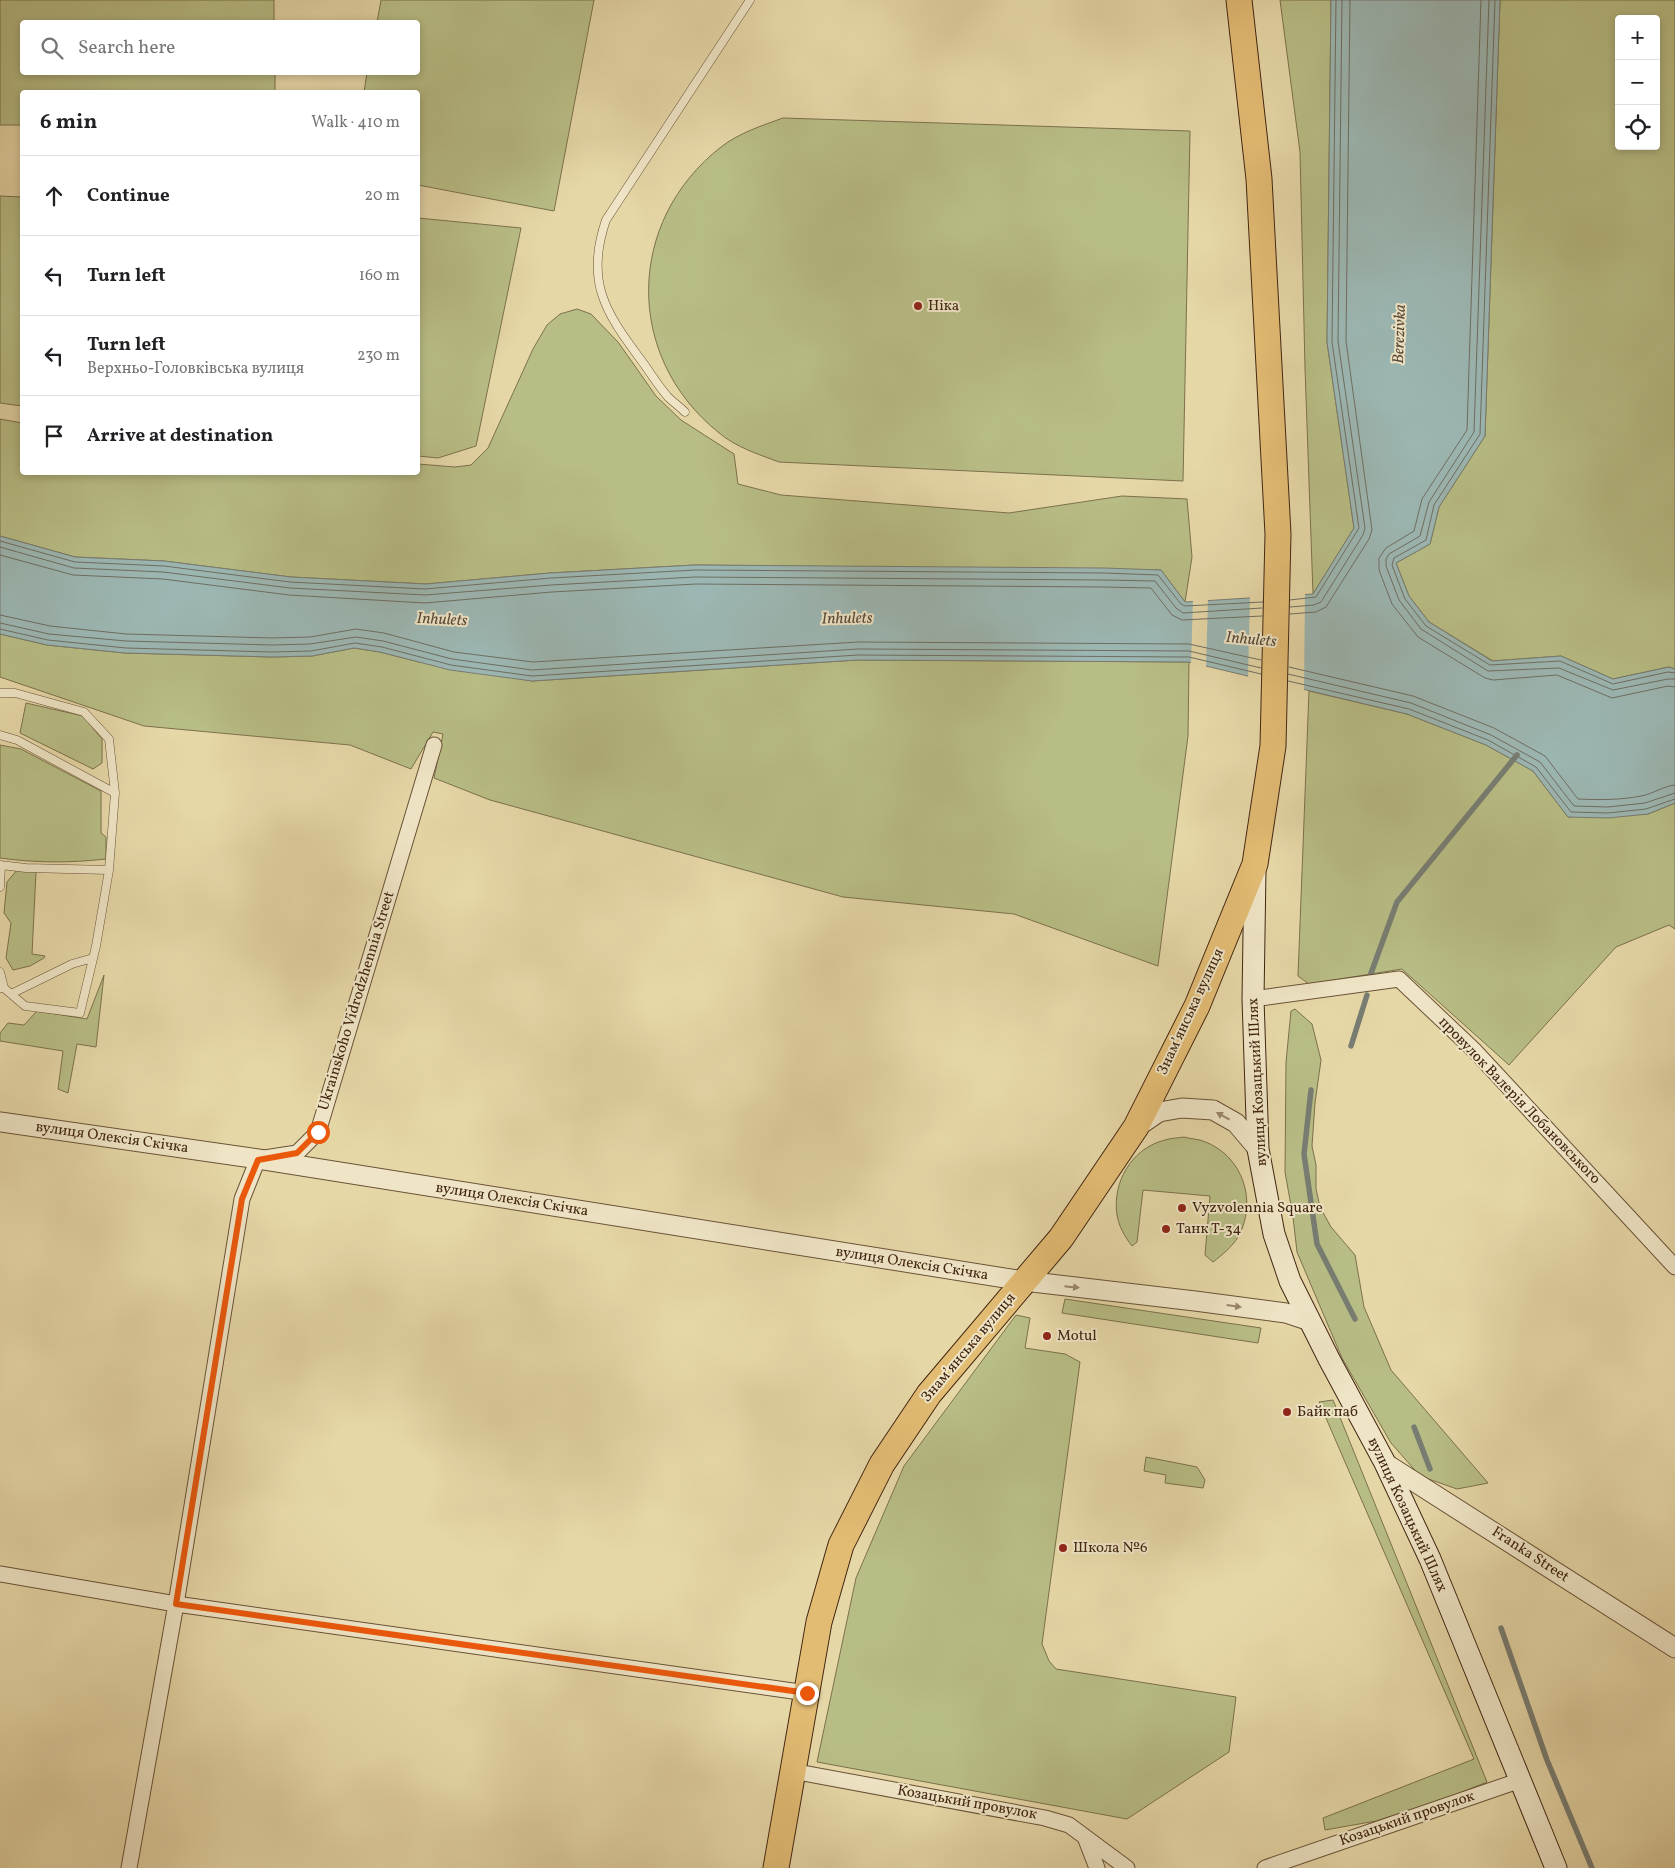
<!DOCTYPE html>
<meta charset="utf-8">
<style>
body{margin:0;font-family:Vollkorn,serif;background:#f6f6f6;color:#202124}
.controls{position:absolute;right:15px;top:15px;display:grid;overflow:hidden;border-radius:5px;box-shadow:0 2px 8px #0003}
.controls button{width:45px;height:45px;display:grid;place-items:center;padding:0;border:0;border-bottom:1px solid #e0e0e0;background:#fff;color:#202124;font:25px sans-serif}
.stop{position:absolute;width:15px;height:15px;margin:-11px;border:4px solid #ea580c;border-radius:50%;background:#fff}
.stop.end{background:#ea580c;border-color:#fff;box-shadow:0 1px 5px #0008}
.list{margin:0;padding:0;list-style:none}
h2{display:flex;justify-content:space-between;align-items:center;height:65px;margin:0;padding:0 20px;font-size:21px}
h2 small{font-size:16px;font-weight:400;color:#757577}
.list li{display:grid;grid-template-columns:32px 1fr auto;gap:15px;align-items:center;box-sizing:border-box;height:80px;padding:0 20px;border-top:1px solid #e0e0e0}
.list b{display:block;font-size:19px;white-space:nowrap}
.list p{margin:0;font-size:16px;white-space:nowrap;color:#757577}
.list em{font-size:16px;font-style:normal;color:#757577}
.icon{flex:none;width:28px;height:28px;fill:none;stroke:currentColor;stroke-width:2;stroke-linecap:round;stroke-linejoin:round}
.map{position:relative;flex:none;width:1675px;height:1868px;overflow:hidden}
.search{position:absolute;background:#fff;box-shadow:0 2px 8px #0003;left:20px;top:20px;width:400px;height:55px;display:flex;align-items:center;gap:12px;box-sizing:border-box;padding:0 18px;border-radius:5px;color:#757577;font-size:19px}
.panel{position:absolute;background:#fff;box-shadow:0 2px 8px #0003;left:20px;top:90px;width:400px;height:385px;border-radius:5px}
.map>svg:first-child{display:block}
.green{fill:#b8bd85;stroke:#7c714b;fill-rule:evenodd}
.water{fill:#9cb7b3;stroke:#787d72}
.pier{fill:#e6d7a7}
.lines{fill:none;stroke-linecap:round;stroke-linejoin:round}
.shore{stroke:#6e6e62;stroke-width:1}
.stream{stroke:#787d72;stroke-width:5.5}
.service-casing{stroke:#6a5236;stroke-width:9}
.minor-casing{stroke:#6a5236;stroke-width:17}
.tertiary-casing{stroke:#6a5236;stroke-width:21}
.secondary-casing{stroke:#412511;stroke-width:23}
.trunk-casing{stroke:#412511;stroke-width:27}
.service{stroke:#efe5c6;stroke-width:8}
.minor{stroke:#efe5c6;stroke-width:15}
.tertiary{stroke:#efe5c6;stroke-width:19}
.secondary{stroke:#efe5c6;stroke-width:21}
.trunk{stroke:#e3bc74;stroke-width:25}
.oneway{fill:#98856c}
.route{stroke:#ea580c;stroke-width:6}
.poi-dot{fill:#8f2418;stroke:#efe5c6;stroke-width:2}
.labels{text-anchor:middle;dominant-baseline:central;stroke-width:4;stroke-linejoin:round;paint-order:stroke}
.poi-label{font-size:15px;fill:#412511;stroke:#efe5c6;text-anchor:start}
.street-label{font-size:15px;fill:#412511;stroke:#efe5c6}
.water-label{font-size:16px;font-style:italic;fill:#584a3a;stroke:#efe5c6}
</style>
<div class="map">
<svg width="1675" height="1868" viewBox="0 0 1675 1868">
<rect width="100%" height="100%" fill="#e6d7a7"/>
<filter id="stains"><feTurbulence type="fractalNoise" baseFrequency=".004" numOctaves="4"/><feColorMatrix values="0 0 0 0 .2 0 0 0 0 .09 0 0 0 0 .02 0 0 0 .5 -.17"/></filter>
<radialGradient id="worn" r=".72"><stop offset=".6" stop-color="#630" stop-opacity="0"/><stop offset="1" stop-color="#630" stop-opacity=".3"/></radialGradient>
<path class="green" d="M0 0H274V22H22V72L275 73V92H22V125H0Z
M381 0H594L554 211 418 185V92H364L367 73 418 72V22H377Z
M1280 0H1331L1327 342 1354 528 1313 594 1305 368 1300 152Z
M1500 0H1675V669L1669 667 1613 679 1561 656 1493 661 1429 622 1409 596 1396 563 1430 544 1439 507 1485 436ZM1619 19H1656V146H1619Z
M783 118 1190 131 1183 481 779 462C758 454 735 447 718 432 624 356 626 221 721 147 739 133 761 126 783 118Z
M0 196 22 197V406L0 403Z
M418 218 521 228 476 446 438 458 418 456Z
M577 309 591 314 618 342 656 396 681 420 734 454 738 484 781 495 1009 513 1122 496 1187 499 1192 557 1185 602 1161 570 695 565 550 573 426 584 291 577 164 561 75 557 0 536V419L22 423V472H418V464L455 467 471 465 488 448 533 349 547 325 560 314Z
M0 634 47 645 125 653 272 657 312 656 354 648 380 652 419 662 532 681 857 660 1189 662 1188 736 1158 966 1014 914 843 897 490 800 434 778 443 734 433 732 411 769 350 745 144 726 0 677Z
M1309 691 1407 714 1486 745 1533 771 1568 817 1648 814 1675 803V929L1669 925 1616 947 1509 1065 1402 969 1309 984 1298 976Z
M26 703 83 716 102 739V763L93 769 20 733Z
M0 745 21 749 101 791V833L106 837V859C70 863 36 863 0 858Z
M17 870 36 872 32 954 45 956 44 958 30 966 13 970 6 958 11 923 4 913 7 882Z
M104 975 96 1047 77 1044 68 1093 58 1089 63 1051 0 1041V1033L8 1023 24 1025 37 1011 87 1019Z
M1295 1009 1312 1024 1321 1060 1315 1103 1312 1146 1316 1165V1189L1320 1207 1331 1227 1355 1255 1364 1307 1391 1370 1488 1483 1457 1489 1420 1476 1391 1443 1342 1358 1297 1252 1293 1217 1285 1172 1286 1062 1291 1011Z
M1184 1137C1191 1139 1198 1139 1203 1141 1243 1155 1258 1202 1238 1237 1232 1247 1222 1255 1213 1262L1205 1255 1210 1196 1143 1190 1137 1242 1132 1246C1125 1237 1119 1227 1117 1215 1112 1182 1132 1148 1165 1140 1171 1138 1178 1138 1184 1137Z
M1065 1299 1261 1328 1258 1343 1062 1313Z
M1016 1315 1030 1318 1025 1348 1065 1354 1080 1362 1042 1644 1049 1661 1056 1669 1236 1697 1229 1752 1127 1819 817 1762 856 1578 904 1466Z
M1333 1400 1487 1782 1445 1799 1376 1821 1325 1830 1323 1818 1474 1759 1319 1402Z
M1146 1457 1197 1467 1205 1480 1203 1488 1165 1483 1166 1475 1144 1471Z"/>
<path class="water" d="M1331 0H1500L1485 436 1439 507 1430 544 1396 563 1409 596 1429 622 1492 661 1561 656 1613 679 1669 667 1675 669V803L1648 814 1608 818 1568 817 1533 771 1486 745 1407 714 1189 662 857 660 532 681 450 670 380 652 354 648 312 656 272 657 125 653 47 645 0 634V536L75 557 164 561 291 577 426 584 550 573 695 565 1104 568 1161 570 1185 602 1313 594 1354 528 1327 342Z"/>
<path class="pier" d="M1305 592 1304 692 1248 679 1250 595Z
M1208 598 1206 669 1191 665 1193 599Z"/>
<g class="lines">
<path class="shore" d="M1481 0 1467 430 1422 499 1414 531 1386 548 1379 558V570L1392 604 1418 637 1485 678 1493 680 1557 675 1612 698 1668 686 1675 687
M1489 0 1474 432 1429 502 1420 536 1389 554 1386 559V566L1399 600 1421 629 1488 671 1559 668 1613 690 1668 679H1675
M1495 0 1480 434 1434 505 1426 540 1394 558 1392 565 1405 599 1426 626 1490 665 1560 661 1613 684 1668 672 1675 673
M0 541 75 562 164 566 290 582 425 589 551 578 695 570 1104 573 1158 575 1181 604 1185 606 1263 602
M0 547 74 568 163 572 290 588 425 595 551 585 695 577 1104 580 1155 581 1176 608 1183 613 1262 608
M0 555 73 575 163 579 289 595 425 603 552 592 696 584 1104 587 1151 588 1172 615 1182 620 1262 616
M1290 600 1316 597 1359 528 1332 342 1336 0
M1290 607 1314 605 1321 602 1363 535 1365 528 1338 341 1342 0
M1290 614 1316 612 1326 607 1369 539 1372 530 1346 341 1350 0
M0 615 50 626 126 634 272 638 310 637 356 629 384 633 454 652 533 662 858 642 1189 644 1261 660
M0 623 49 634 126 641 272 645 310 644 356 637 383 641 452 659 532 670 858 649 1189 651 1261 668
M0 629 48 640 126 648 272 652 311 651 355 643 382 647 451 665 532 676 858 655 1189 657 1261 674
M1289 667 1413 696 1494 728 1545 756 1578 799C1599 800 1621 800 1641 796 1653 794 1663 786 1675 785
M1288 674 1411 703 1491 735 1540 762 1574 806 1608 807 1645 803 1675 793
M1288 681 1409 709 1488 740 1536 767 1571 812 1608 813 1646 809 1675 799"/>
<path class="stream" d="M1370 976 1397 902 1517 755
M1351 1046 1367 995
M1311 1090 1304 1154 1317 1244 1355 1319
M1414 1427 1430 1469
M1501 1628 1547 1760 1592 1868"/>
<g class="service-casing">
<path id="service" d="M685 412C680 407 673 402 668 397 658 386 650 372 641 360 605 312 585 281 606 220L750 0
M0 693H15L84 712 109 739 115 793 109 870 96 946 80 1013 25 1006 4 988H0
M0 735 17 740 115 793
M0 865 26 868 109 870
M0 887 1 865
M0 972 4 988
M11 994 72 964 93 958"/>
</g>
<g class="minor-casing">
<path id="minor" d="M1253 999 1399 979 1475 1051 1675 1267
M0 1574 176 1604 807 1693
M792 1771 1045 1818 1069 1825 1127 1868
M1085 1837 1097 1868
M129 1868 176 1604 242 1199 258 1159 297 1153 318 1132 434 745
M1265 1868 1521 1780"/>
</g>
<g class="tertiary-casing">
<path id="tertiary" d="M0 1122 258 1159 1024 1281 1195 1301 1286 1313 1310 1321
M1137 1127 1159 1112 1182 1108 1213 1110 1236 1123 1258 1149
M1385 1463 1675 1648"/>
</g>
<g class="secondary-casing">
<path id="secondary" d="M1255 869 1253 999 1258 1149 1274 1234 1290 1281 1329 1359 1385 1463 1430 1559 1556 1868"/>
</g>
<g class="trunk-casing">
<path id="trunk" d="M776 1868 819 1622 841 1545 882 1464 929 1394 1061 1238 1136 1127 1197 1006 1255 864 1273 746 1278 534 1259 179 1239 0"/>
</g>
<use href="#service" class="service"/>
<use href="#minor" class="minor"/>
<use href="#tertiary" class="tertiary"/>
<use href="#secondary" class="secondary"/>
<use href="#trunk" class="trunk"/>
</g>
<defs><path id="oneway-solid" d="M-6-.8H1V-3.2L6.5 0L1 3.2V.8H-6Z" transform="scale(1.25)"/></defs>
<g class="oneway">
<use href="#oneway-solid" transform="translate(1223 1116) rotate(-151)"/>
<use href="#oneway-solid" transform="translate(1072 1287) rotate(6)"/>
<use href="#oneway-solid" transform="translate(1234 1306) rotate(8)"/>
</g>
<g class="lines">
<path class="route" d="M318 1132 297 1153 258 1160 242 1199 176 1604 807 1693"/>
</g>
<g class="poi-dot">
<circle cx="918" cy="306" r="5"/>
<circle cx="1182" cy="1208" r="5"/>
<circle cx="1166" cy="1229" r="5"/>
<circle cx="1047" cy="1336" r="5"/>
<circle cx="1287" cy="1412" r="5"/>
<circle cx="1063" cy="1548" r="5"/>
</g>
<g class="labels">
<g class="poi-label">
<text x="928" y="306">Ніка</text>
<text x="1192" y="1208">Vyzvolennia Square</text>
<text x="1176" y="1229">Танк Т-34</text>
<text x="1057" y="1336">Motul</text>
<text x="1297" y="1412">Байк паб</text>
<text x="1073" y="1548">Школа №6</text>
</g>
<g class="street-label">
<text transform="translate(357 1001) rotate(-73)">Ukrainskoho Vidrodzhennia Street</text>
<text transform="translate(1191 1012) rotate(-65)">Знамʼянська вулиця</text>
<text transform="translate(1258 1082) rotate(-93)">вулиця Козацький Шлях</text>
<text transform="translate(1519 1101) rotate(46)">провулок Валерія Лобановського</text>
<text transform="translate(112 1138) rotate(8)">вулиця Олексія Скічка</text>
<text transform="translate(512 1200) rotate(9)">вулиця Олексія Скічка</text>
<text transform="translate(912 1264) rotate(9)">вулиця Олексія Скічка</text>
<text transform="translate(969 1348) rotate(-50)">Знамʼянська вулиця</text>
<text transform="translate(1407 1515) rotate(65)">вулиця Козацький Шлях</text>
<text transform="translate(1530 1555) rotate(33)">Franka Street</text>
<text transform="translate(967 1803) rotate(10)">Козацький провулок</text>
<text transform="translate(1407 1819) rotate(-19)">Козацький провулок</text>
</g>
<g class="water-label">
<text transform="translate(1400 334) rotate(-88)">Berezivka</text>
<text transform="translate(847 619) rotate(-1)">Inhulets</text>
<text transform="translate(442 620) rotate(3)">Inhulets</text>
<text transform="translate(1251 640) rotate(5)">Inhulets</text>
</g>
</g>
<rect width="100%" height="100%" filter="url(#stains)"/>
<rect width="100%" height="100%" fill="url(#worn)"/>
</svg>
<div class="controls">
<button>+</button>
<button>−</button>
<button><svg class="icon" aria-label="locate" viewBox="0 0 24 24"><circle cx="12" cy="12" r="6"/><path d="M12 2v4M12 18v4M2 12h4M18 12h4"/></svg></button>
</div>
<div class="stop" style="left:318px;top:1132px"></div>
<div class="stop end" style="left:807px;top:1693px"></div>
<div class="search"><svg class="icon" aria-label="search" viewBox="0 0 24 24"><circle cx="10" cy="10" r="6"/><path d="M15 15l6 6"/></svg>Search here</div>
<section class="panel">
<h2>6 min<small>Walk · 410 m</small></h2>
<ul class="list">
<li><svg class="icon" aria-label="ahead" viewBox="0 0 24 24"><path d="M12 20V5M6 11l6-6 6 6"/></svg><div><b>Continue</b></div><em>20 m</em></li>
<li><svg class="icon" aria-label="left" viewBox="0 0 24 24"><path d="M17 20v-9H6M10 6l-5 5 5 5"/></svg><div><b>Turn left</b></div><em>160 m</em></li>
<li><svg class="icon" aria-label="left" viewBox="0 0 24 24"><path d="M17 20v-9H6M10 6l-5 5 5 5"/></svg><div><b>Turn left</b><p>Верхньо-Головківська вулиця</p></div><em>230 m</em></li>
<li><svg class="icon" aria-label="arrive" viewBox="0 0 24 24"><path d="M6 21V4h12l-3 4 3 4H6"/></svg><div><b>Arrive at destination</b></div></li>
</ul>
</section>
</div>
